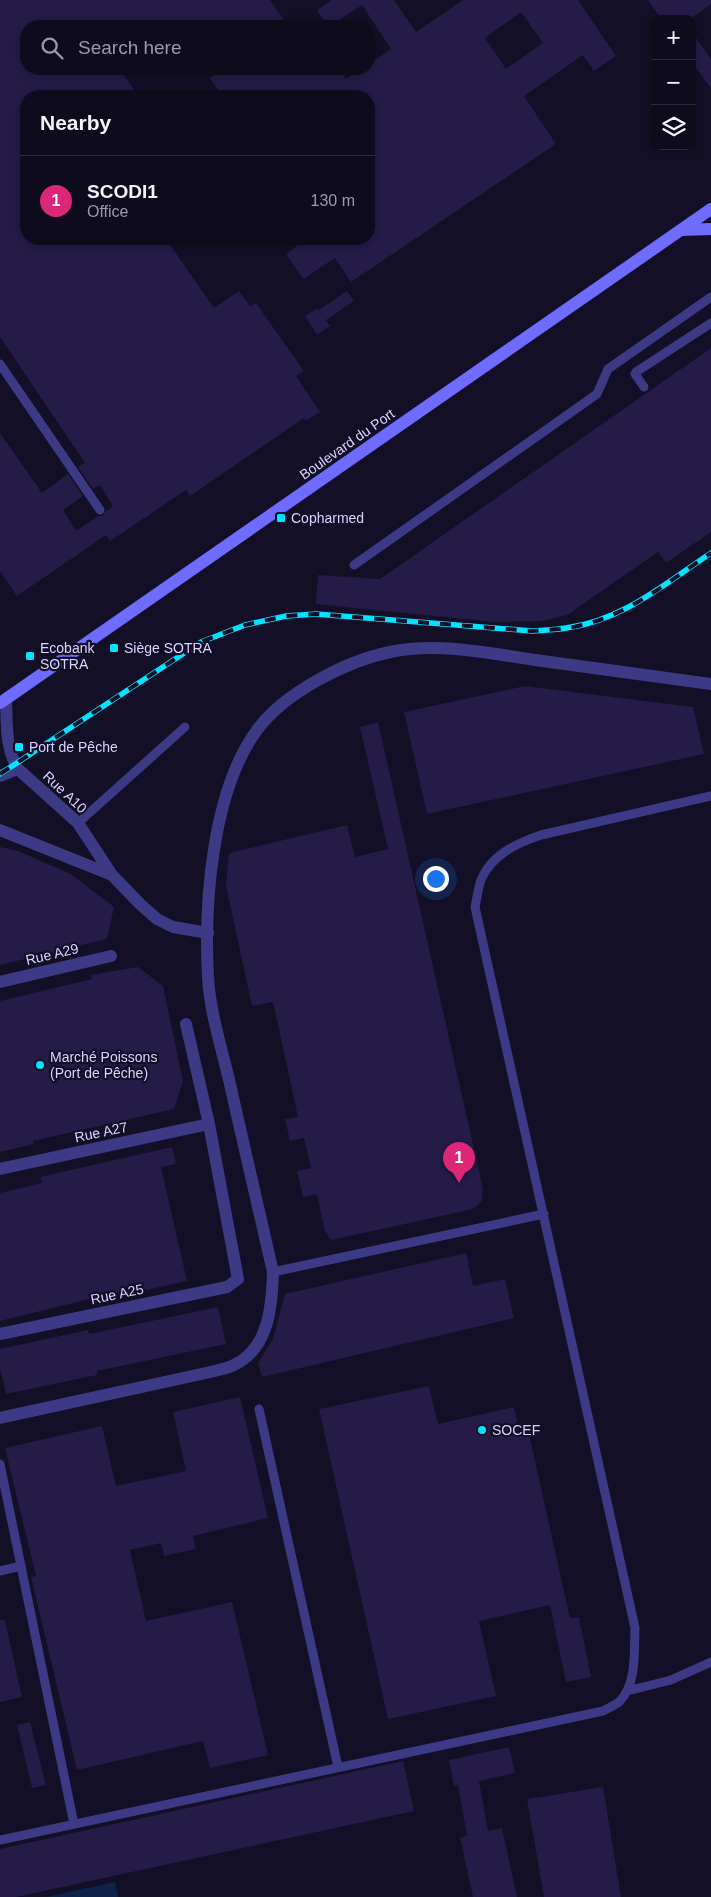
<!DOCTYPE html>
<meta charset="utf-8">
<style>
body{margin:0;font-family:Arial,sans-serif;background:#1c1929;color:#f1f3f6}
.controls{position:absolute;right:15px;top:15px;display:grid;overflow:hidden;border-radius:10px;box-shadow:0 2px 8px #0003}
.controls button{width:45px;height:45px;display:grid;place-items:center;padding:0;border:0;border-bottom:1px solid #2e2b3b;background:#0e0b1c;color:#f1f3f6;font:25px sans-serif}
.you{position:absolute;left:435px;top:878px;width:18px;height:18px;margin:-12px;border:4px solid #fff;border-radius:50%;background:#1a73e8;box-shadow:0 0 0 8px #1a73e833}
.badge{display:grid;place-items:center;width:32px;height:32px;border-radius:50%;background:#db2777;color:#fff;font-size:16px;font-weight:700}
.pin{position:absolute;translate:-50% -41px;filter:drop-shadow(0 1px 2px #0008)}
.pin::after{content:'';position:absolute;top:26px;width:18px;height:15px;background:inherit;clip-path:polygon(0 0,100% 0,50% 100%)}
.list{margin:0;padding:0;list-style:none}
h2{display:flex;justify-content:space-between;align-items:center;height:65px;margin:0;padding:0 20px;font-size:21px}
h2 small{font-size:16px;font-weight:400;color:#9b9ba3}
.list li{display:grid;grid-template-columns:32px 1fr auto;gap:15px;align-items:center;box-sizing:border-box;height:90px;padding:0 20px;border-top:1px solid #2e2b3b}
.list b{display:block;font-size:19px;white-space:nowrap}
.list p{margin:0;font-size:16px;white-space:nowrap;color:#9b9ba3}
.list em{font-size:16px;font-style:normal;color:#9b9ba3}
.icon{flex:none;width:28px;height:28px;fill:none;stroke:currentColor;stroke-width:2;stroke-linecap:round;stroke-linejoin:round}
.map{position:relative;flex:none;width:711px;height:1897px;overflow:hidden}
.search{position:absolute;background:#0e0b1c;box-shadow:0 2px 8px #0003;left:20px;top:20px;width:355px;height:55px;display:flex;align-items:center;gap:12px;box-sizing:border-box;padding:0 18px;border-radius:20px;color:#9b9ba3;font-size:19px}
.panel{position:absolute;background:#0e0b1c;box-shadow:0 2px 8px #0003;left:20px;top:90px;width:355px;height:155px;border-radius:20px}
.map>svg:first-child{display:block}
.water{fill:#0c2248}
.building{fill:#241b47;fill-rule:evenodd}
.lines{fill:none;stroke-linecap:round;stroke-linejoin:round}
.service{stroke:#3d3a85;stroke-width:9}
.minor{stroke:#3d3a85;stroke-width:12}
.tertiary{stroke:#3d3a85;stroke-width:12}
.secondary{stroke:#6f6bff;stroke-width:12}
.rail-casing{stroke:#00e5ff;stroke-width:5.5}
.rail{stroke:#130f26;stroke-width:4;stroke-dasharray:11;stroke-linecap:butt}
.poi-dot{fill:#00e5ff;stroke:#130f26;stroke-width:2}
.labels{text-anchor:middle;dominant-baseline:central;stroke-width:4.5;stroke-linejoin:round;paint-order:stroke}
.street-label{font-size:14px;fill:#d9d4ff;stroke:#130f26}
.poi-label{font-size:14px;fill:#d9d4ff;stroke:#130f26;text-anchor:start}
</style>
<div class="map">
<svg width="711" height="1897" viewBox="0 0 711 1897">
<rect width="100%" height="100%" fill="#130f26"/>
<path class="water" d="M115 1882 118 1897H46Z"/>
<path class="building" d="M0 0H270L288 26H26V69H120L138 96H26V239H166L214 308 239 291 250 306 256 303 304 371 296 376 320 412 306 421 304 418 190 496 186 490 110 541 106 535 17 596 0 571V433L42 493 68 474 83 496 63 510 76 531 98 516 103 515 106 511 113 506 100 485 93 489 78 467 85 463 0 337Z
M332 0H394L416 32 463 0H578L616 56 594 71 583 55 524 96 556 144 351 282 335 258 303 279 286 254 306 239H369V96H222L210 78 214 75 210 69H340L346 79 361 69H369V64L391 49 362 5 330 26H327L317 10ZM521 12 543 43 506 69 485 38Z
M648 0H711V4L690 19H661Z
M692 32 711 59V89L692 62Z
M347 291 354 301 326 320 330 326 317 335 305 316 317 308 319 310Z
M711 348V532L666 563 658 552 567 615 543 621 494 622 316 604 318 575 380 579Z
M525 686 693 707 704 754 427 814 404 712Z
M378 722 483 1189 482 1200 477 1206 469 1210 331 1240 325 1231 317 1194 303 1197 297 1171 311 1168 304 1138 290 1141 285 1119 298 1117 273 1002 252 1006 226 886 229 853 347 825 355 857 388 849 360 727Z
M0 847 18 851 71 874 114 907 107 939 0 965Z
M138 967 163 986 183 1081 174 1109 33 1141 34 1144 0 1152V1001L92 979 91 975Z
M172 1147 176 1164 161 1167 187 1281 119 1296 118 1292 0 1321V1193L42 1183 40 1177Z
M466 1253 473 1286 505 1279 514 1318 262 1377 258 1363 273 1339 285 1294Z
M218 1307 226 1344 97 1371V1375L6 1394 0 1368V1349L88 1330 89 1334Z
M429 1386 438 1424 514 1407 519 1431 528 1429 570 1618 579 1617 591 1677 566 1682 550 1605 479 1621 496 1696 388 1719 319 1409Z
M240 1397 268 1518 193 1536 196 1549 164 1556 161 1543 130 1550 146 1621 232 1602 268 1755 210 1768 203 1741 77 1770 31 1577 36 1576 5 1448 102 1426 116 1486 186 1471 173 1412Z
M0 1620H5L22 1697 0 1702Z
M30 1722 46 1785 32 1788 17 1725Z
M509 1747 515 1773 479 1781 488 1831 502 1828 517 1897H473L460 1837 467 1836 458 1785 454 1786 449 1760Z
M403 1761 414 1811 16 1897H0V1849Z
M603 1787 621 1897H544L527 1799Z"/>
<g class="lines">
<path class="service" d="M0 364 100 510
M644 387 635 374 636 372 711 323
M354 565 597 394 608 369 711 297
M78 823 185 727
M273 1272 544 1214
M259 1409 338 1767
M0 1464 74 1824
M0 1571 21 1566
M627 1691 671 1680 711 1662
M0 1840 603 1711C608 1708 616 1705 620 1701 637 1683 634 1651 635 1628L475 907C477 898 478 888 481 880 491 855 517 843 541 835L711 796"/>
<path class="minor" d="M6 699C7 723 5 748 18 769L78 823 112 875 140 904 157 919 173 927 208 933
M0 776 18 769
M0 830 112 875
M0 982 111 956
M0 1169 209 1124
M0 1334 227 1287 238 1279 209 1124 186 1024"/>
<path class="tertiary" d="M0 1418 206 1373C215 1371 224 1369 232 1366 269 1350 272 1306 273 1272 259 1210 244 1147 230 1084 222 1049 210 1013 208 977 204 903 212 791 257 730 284 693 346 661 390 652 437 642 488 653 535 660 594 668 652 676 711 684"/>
<path class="secondary" d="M681 230 711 229
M0 703 711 209"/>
<g class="rail-casing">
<path id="rail" d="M0 774 201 642 245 625 286 616 316 614 532 631C543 630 555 630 566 628 622 621 666 583 711 553"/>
</g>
<use href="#rail" class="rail"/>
</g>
<g class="poi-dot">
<rect x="276" y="513" width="10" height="10" rx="2.5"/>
<rect x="109" y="643" width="10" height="10" rx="2.5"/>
<rect x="25" y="651" width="10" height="10" rx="2.5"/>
<rect x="14" y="742" width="10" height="10" rx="2.5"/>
<circle cx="40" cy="1065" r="5"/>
<circle cx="482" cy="1430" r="5"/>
</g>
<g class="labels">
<g class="street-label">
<text transform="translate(347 444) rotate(-35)">Boulevard du Port</text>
<text transform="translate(65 792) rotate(43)">Rue A10</text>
<text transform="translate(52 954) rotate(-13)">Rue A29</text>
<text transform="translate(101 1132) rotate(-12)">Rue A27</text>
<text transform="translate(117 1294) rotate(-12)">Rue A25</text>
</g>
<g class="poi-label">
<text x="291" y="518">Copharmed</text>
<text x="40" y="648">Ecobank<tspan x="40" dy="16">SOTRA</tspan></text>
<text x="124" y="648">Siège SOTRA</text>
<text x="29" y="747">Port de Pêche</text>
<text x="50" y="1057">Marché Poissons<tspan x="50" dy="16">(Port de Pêche)</tspan></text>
<text x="492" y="1430">SOCEF</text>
</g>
</g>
</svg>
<div class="controls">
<button>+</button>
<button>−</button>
<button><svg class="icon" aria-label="layers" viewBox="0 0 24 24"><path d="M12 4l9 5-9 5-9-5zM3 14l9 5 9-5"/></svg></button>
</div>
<div class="you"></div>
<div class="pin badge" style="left:459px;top:1183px">1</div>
<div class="search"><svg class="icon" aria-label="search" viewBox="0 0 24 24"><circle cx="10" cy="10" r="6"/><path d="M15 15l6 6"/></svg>Search here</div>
<section class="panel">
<h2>Nearby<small></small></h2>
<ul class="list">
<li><span class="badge">1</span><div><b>SCODI1</b><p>Office</p></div><em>130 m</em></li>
</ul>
</section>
</div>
